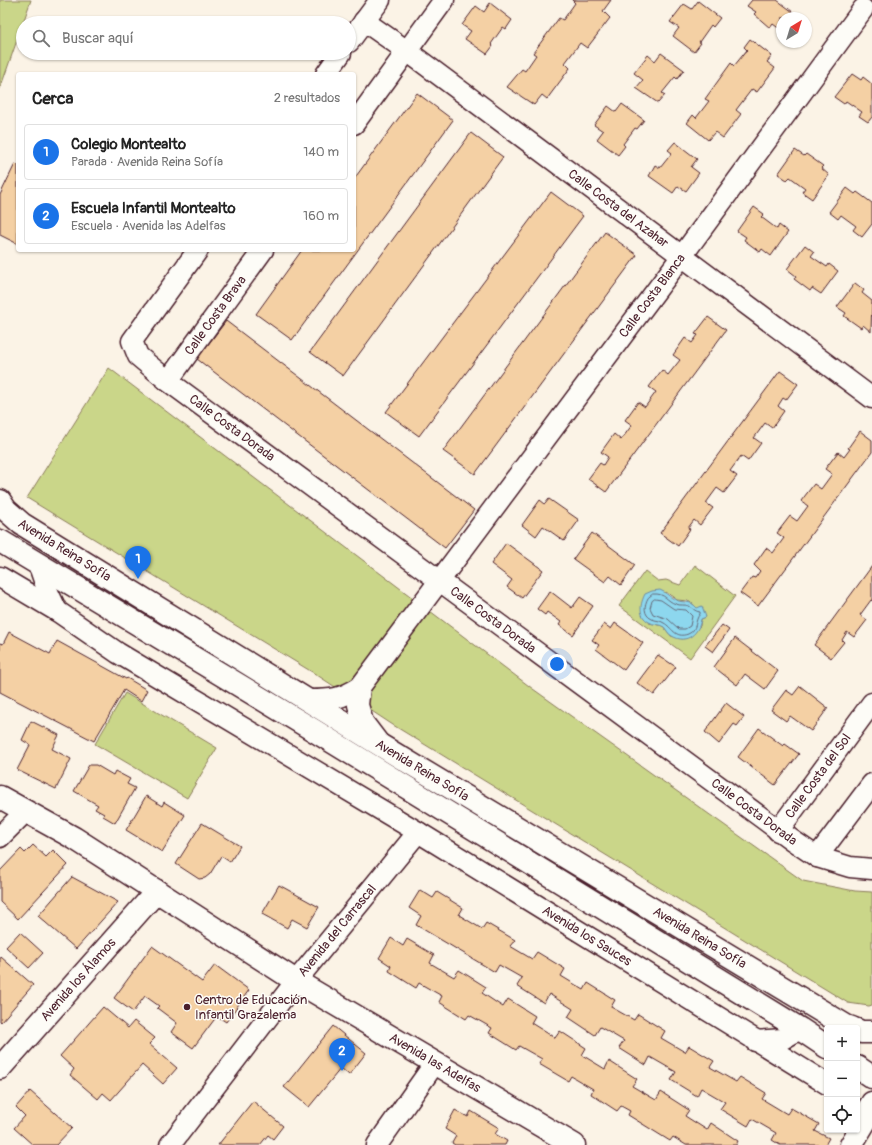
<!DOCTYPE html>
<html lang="es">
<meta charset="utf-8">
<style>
body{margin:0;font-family:Pangolin,sans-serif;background:#f6f6f6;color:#222}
.controls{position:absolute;right:12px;bottom:12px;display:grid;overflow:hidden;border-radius:4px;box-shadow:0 1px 3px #0004}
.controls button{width:36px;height:36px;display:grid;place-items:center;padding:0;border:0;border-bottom:1px solid #e0e0e0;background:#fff;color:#222;font:20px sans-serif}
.compass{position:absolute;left:776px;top:12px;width:36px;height:36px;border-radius:50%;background:#fff;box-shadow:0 1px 3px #0004;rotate:38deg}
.you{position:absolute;left:557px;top:664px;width:14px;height:14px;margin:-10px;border:3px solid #fff;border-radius:50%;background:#1a73e8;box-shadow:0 0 0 6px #1a73e833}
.badge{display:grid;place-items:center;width:26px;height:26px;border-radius:50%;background:#1a73e8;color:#fff;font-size:13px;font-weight:700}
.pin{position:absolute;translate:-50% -33px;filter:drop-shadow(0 1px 2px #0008)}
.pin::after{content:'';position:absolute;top:21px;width:14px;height:12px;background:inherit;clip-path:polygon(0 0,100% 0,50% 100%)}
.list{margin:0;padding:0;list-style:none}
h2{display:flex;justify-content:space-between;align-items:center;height:52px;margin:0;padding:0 16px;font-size:17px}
h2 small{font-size:13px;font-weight:400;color:#767676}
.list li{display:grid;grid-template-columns:26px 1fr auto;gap:12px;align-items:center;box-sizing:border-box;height:56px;margin:0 8px 8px;padding:0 8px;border:1px solid #e0e0e0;border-radius:4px}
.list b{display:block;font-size:15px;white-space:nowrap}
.list p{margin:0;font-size:13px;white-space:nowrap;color:#767676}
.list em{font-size:13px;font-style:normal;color:#767676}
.icon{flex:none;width:22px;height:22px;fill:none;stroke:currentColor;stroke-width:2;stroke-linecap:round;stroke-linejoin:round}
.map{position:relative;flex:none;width:872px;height:1145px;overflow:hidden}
.search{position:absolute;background:#fff;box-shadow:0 1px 3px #0004;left:16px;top:16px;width:340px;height:44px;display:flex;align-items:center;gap:10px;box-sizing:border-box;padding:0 14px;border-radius:22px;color:#767676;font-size:15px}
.panel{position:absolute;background:#fff;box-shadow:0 1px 3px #0004;left:16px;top:72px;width:340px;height:180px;border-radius:4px}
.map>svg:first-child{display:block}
.green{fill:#cad689;stroke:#8a7a5a;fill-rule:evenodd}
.water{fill:#8dd7ee;stroke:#728da0}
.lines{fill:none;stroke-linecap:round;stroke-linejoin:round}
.shore{stroke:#656979;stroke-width:1}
.building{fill:#f4d0a4;stroke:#4a1f2b}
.minor-casing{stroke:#4a1f2b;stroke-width:23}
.tertiary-casing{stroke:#4a1f2b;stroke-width:25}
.primary-casing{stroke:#4a1f2b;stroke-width:25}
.minor{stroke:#fdfcf7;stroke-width:20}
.tertiary{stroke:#fdfcf7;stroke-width:22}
.primary{stroke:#fdfcf7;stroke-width:22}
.poi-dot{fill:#4a1f2b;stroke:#fdfcf7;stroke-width:1.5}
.labels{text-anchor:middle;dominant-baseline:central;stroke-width:3;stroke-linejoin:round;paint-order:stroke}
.street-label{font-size:13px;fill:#4a1f2b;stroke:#fdfcf7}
.poi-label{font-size:13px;fill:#4a1f2b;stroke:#fdfcf7;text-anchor:start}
</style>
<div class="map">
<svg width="872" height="1145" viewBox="0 0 872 1145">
<rect width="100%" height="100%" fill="#fbf3e6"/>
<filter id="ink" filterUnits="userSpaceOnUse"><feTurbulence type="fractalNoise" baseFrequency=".025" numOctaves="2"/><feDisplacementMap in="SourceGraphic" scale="8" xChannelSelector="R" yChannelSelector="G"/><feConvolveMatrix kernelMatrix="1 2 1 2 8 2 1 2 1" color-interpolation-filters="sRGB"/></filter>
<g filter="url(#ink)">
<path class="green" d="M0 0H31L0 89Z
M109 368 533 689 803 881 855 891 872 892V1005L869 1006 848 1003 393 725 317 675 27 498Z
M695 565 735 596 690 658 619 606 645 571 658 581 666 580 680 585ZM666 592 677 600 688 601 693 604 706 617 701 619 700 626 683 639 671 636 663 626 649 623Z
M125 693 217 748 187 798 95 744Z"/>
<path class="water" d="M660 590C666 592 670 598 676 600 685 604 689 599 697 608L702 606 706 617 701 619C699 633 687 645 672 636 668 634 667 630 664 627 660 624 653 625 649 622 638 616 640 604 645 594L652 591Z"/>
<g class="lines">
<path class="shore" d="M653 594C666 593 666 601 676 604 680 606 685 604 689 606 693 608 694 611 700 612V614C694 620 698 630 688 634 675 639 672 627 664 623 660 620 656 621 652 619 643 615 644 605 648 598Z
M655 599 661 600 674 609 686 610 692 616 690 626 685 629H679L668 619 653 614 650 608 652 601Z"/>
</g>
<path class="building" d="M572 0H611L603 11 610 18 587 48 580 43 565 63 570 68 547 99 542 95 534 105 507 87 522 69 525 71 536 55 533 53 559 18 563 20 575 3Z
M752 0H777L801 18H782L781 30 773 24 770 28 754 14 756 12 747 6Z
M698 1 720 18 713 27 711 25 699 42 701 43 694 52 673 36 679 28 670 22 684 4 692 9Z
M490 3 512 20 506 29 503 27 491 44 493 46 487 54 465 39 471 31 462 25 476 6 484 12Z
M750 39 772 56 767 62 775 68 757 92 752 89 736 110 741 114 723 138 715 132 708 140 687 123 693 115 696 118 709 101 705 99 731 63 734 66 747 50 744 47Z
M661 53 684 70 677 79 675 77 662 93 665 95 658 103 636 88 643 80 634 73 648 55 655 61Z
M852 74 861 80 863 77 872 84V117L868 122 859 116 862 112 846 101 844 104 834 97Z
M417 93 453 120 292 340 256 314 302 250H354V179Z
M622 104 644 120 637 129 635 128 623 144 625 146 618 155 597 139 603 131 594 125 608 106 616 112Z
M471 133 503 157 343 376 310 352Z
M675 142 697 159 691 167 699 173 686 191 678 186 673 193 649 176 655 165 660 168 672 153 668 150Z
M795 150 804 156 806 154 823 166 821 168 829 175 812 199 802 192 805 188 790 177 787 180 778 174Z
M15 164 18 165V244L0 235V195Z
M847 188 855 194 857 192 872 203V224L862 237 853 230 856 226 841 215 838 219 829 212Z
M551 192 583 216 419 436 386 412Z
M754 207 764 214 761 217 777 229 779 225 788 232 771 256 762 249 760 252 744 240 746 237 737 231Z
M605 232 637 255 475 474 443 451Z
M805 245 814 252 811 256 827 267 829 264 838 271 821 294 812 288 810 291 794 279 796 276 787 269Z
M855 283 864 290 862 293 872 301 871 332 863 325 861 328 844 316 846 313 837 307Z
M708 317 726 330 606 492 588 479 600 463 603 465 608 457 601 452 614 434 621 440 632 425 625 420 638 402 645 407 656 392 649 387 662 370 668 375 680 360 673 355 685 338 692 343 698 335 695 334Z
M226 321 474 510 445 548 197 359Z
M780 371 798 384 786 400 783 398 778 406 784 411 772 428 765 423 754 438 761 443 748 461 741 456 730 471 737 476 724 493 717 488 706 503 713 508 700 525 694 520 688 528 690 529 678 546 660 533Z
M860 431 872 440V452L758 606 740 593 752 577 755 578 760 571 754 565 766 548 773 553 784 538 777 533 790 516 797 521 808 506 801 501 814 484 821 489 832 474 825 469 838 452 844 457 850 449 848 448Z
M549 499 579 520 564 541 543 526 536 536 522 525 540 500 545 504Z
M592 533 635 565 621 585 610 576 605 582 573 559Z
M506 543 543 570 522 598 507 587 512 580 491 564Z
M872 566V601L871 600 860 615 867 620 854 637 847 632 842 640 844 642 831 658 814 645Z
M550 591 572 608 580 597 593 606 573 635 559 625 561 622 547 612 545 615 537 609Z
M615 623 643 643 624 670 596 649 599 645 592 640 604 624 611 629Z
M722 625 729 630 713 652 705 646Z
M9 632 50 654 57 641 126 679 127 678 147 690 141 701 124 690 94 741 0 692V643L3 644Z
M735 638 778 671 765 689 745 674 737 685 714 667Z
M658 655 676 667 654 695 637 683Z
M800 686 828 708 811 731 790 716 786 721 771 710 786 690 793 695Z
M726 703 744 717 737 726 734 724 719 744 705 732Z
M31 721 59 735 52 749 71 759 56 789 17 770 30 745 22 740Z
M759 728 783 746 785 744 799 754 775 785 738 757Z
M89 765H96L113 775 115 771 130 779 127 784 135 788 115 823 103 816 104 814 95 809 98 805 74 791Z
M146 796 162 806 164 802 185 815 162 852 126 830Z
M202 823 240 846 230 862 221 856 210 874 205 878 199 879 176 864Z
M33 845 46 857 53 850 68 865 18 919 0 902V871L21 849 25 853Z
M72 877 118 902 76 949 38 916Z
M279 885 319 907 307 927 292 919 287 928 262 914Z
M420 890 433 898 437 892 463 908 459 915 482 929 486 923 515 940 510 946 532 959 537 952 565 969 561 976 584 990 588 983 615 1000 611 1007 634 1020 638 1014 665 1031 661 1038 685 1052 689 1046 714 1061 710 1067 736 1082 740 1077 766 1093 762 1099 787 1114 791 1108 819 1124 815 1131 829 1138 825 1145H780L772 1140 776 1133 752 1119 748 1126 720 1109 725 1102 701 1088 697 1096 671 1080 676 1072 650 1057 646 1065 619 1048 624 1041 600 1027 595 1035 568 1017 573 1009 549 994 544 1003 517 986 522 978 499 965 495 972 416 925 421 916 409 908Z
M20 932 43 953 29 968 6 947Z
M391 938 403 946 407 939 434 955 430 963 454 977 459 970 486 987 482 993 503 1007 508 999 535 1016 531 1023 555 1038 560 1031 586 1048 582 1055 605 1069 609 1061 637 1079 632 1086 656 1100 661 1092 689 1110 685 1116 707 1130 711 1123 738 1141 736 1145H686L673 1137 670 1141 628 1115 630 1111 621 1106 617 1111 591 1094 593 1089 571 1076 568 1081 539 1064 542 1059 519 1046 516 1050 489 1033 492 1028 469 1015 466 1019 439 1002 442 996 419 983 416 988 389 971 391 966 379 958Z
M152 946 202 982 215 965 249 990 226 1022 217 1016 193 1048 171 1032 177 1023 157 1008 159 1006 145 996 133 1012 114 998Z
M1 957 33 985 1 1022 0 1021V959Z
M103 1007 128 1028 134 1021 155 1038 149 1044 177 1068 163 1084 142 1065 111 1100 103 1093 98 1099 70 1075 74 1069 60 1056Z
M333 1026 366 1053 349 1075 341 1068 309 1107 284 1087Z
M30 1091 72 1128 56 1145H33L14 1128 25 1116 16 1107Z
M253 1101 283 1126 273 1139 268 1135 260 1145H218Z
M455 1110 468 1117 471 1111 499 1128 495 1134 507 1141 505 1145H455L452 1143 456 1136 445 1129Z"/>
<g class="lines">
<g class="minor-casing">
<g id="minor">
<path id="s1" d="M364 21 407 51 872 398"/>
<path d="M349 42 380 0"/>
<path d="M326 74 341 53"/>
<path d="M354 124 444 0"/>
<path id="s2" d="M198 250 132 341 138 356 168 381 792 840 817 857 850 867 872 869"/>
<path id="s3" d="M168 381 263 250"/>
<path d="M39 566 48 592 57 611"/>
<path id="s4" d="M0 577 57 611 118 653 418 832 827 1084"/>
<path d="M360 687 358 705 363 722 379 743"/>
<path id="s5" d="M309 700C332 700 341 699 360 687L682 256 863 9"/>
<path id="s6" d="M778 831 872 703"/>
<path d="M0 837 26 811"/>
<path d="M817 857 872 784"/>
<path d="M755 1041 783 1039 800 1029"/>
<path id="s7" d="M170 1145 296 981 418 832"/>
<path d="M377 1145 435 1063"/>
</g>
</g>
<g class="tertiary-casing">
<g id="tertiary">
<path id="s8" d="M0 797 74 838 296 981 574 1145"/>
<path id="s9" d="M0 1068 157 891"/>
<path d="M851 1145 866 1120 867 1111 872 1103"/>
</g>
</g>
<g class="primary-casing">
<g id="primary">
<path id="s10" d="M0 501 6 510 22 524 380 745 846 1026 852 1028"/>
<path d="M0 541 310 728 800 1029 827 1047"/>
<path d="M857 1030 861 1032H872"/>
<path d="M857 1067 872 1077"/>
</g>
</g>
<use href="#minor" class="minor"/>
<use href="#tertiary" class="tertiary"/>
<use href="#primary" class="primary"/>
</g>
</g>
<circle class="poi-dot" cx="187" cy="1007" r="4"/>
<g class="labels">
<g class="street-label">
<text stroke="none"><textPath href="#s1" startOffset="316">Calle Costa del Azahar</textPath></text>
<text stroke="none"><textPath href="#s5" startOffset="542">Calle Costa Blanca</textPath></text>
<text stroke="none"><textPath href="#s3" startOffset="81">Calle Costa Brava</textPath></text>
<text stroke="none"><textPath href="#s2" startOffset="247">Calle Costa Dorada</textPath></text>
<text stroke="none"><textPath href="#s10" startOffset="82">Avenida Reina Sofía</textPath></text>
<text stroke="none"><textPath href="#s2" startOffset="571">Calle Costa Dorada</textPath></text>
<text stroke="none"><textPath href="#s10" startOffset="502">Avenida Reina Sofía</textPath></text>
<text stroke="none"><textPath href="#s6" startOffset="68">Calle Costa del Sol</textPath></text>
<text stroke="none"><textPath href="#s2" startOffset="895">Calle Costa Dorada</textPath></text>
<text stroke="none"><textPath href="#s7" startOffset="272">Avenida del Carrascal</textPath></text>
<text stroke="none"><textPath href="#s4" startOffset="688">Avenida los Sauces</textPath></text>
<text stroke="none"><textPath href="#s10" startOffset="826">Avenida Reina Sofía</textPath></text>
<text stroke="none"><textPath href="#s9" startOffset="118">Avenida los Álamos</textPath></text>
<text stroke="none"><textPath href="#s8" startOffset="510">Avenida las Adelfas</textPath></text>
</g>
<g class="poi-label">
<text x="195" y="1000">Centro de Educación<tspan x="195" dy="15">Infantil Grazalema</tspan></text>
</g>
</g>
</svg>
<div class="controls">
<button>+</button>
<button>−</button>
<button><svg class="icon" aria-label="locate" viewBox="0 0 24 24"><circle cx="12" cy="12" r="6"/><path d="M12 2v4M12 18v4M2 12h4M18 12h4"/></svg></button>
</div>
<svg class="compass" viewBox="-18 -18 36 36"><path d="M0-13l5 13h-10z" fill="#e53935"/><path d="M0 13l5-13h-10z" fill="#767676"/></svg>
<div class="you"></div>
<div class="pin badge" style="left:138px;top:579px">1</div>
<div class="pin badge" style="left:342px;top:1071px">2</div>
<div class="search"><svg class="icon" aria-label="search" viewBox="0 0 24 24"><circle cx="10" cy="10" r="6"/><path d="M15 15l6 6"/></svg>Buscar aquí</div>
<section class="panel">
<h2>Cerca<small>2 resultados</small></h2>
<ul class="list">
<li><span class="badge">1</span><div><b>Colegio Montealto</b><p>Parada · Avenida Reina Sofía</p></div><em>140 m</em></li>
<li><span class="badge">2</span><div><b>Escuela Infantil Montealto</b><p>Escuela · Avenida las Adelfas</p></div><em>160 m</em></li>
</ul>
</section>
</div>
